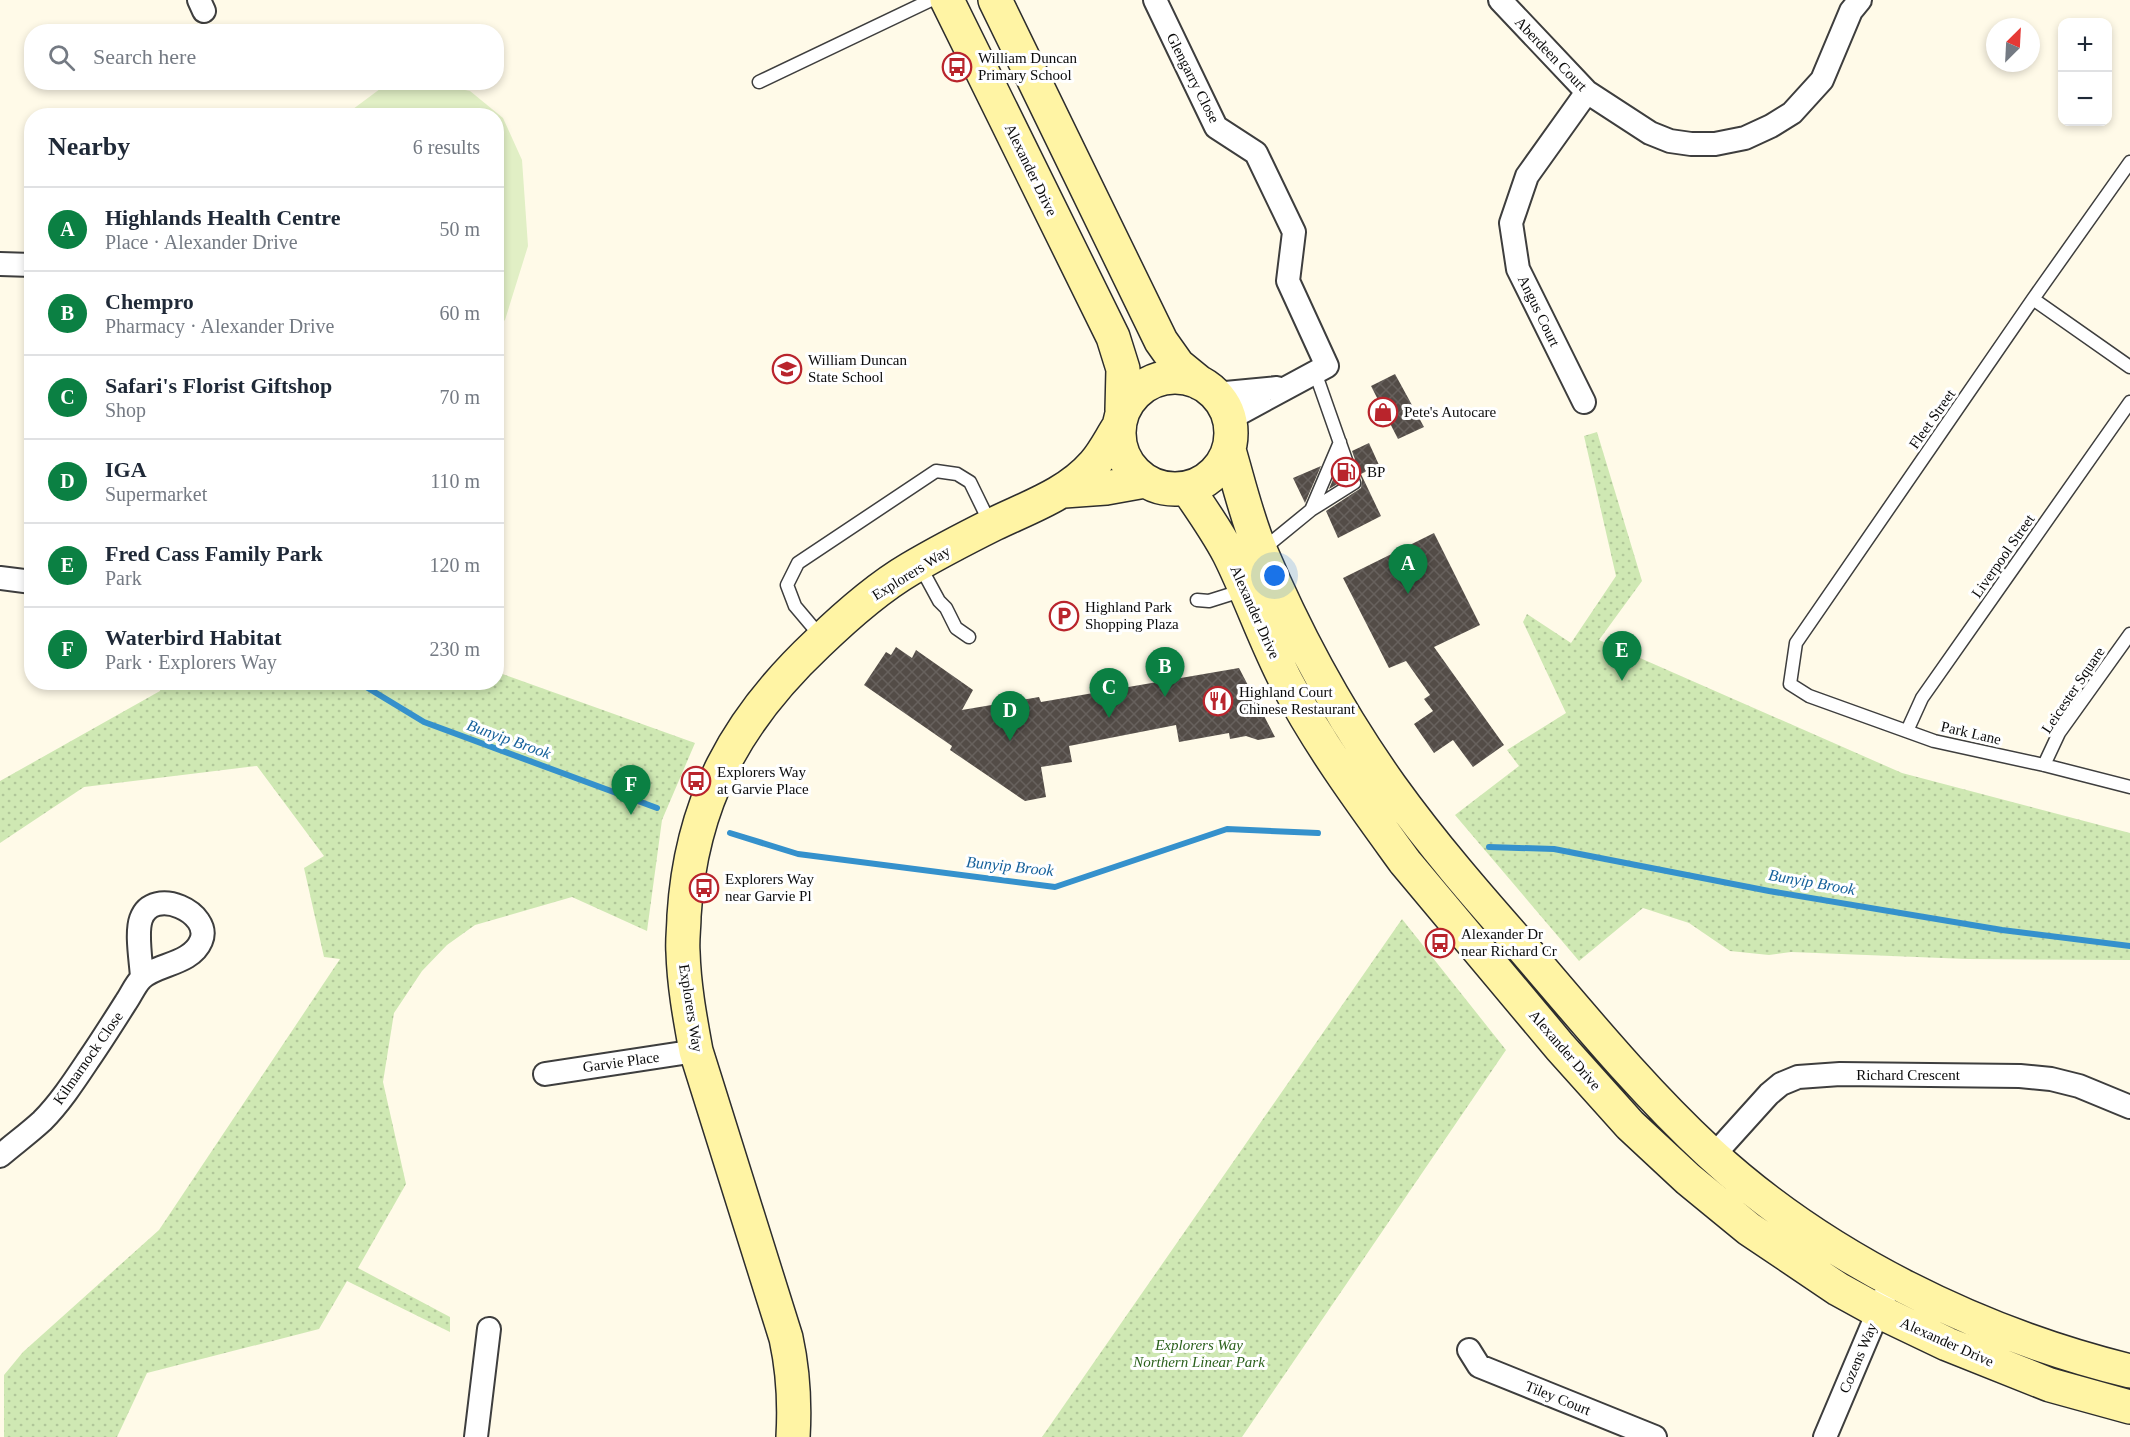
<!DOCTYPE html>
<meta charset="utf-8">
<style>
body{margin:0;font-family:Georgia,serif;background:#f2f2f3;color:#1f2937}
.controls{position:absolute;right:18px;top:18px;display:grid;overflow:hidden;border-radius:12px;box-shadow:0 3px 9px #0003}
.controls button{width:54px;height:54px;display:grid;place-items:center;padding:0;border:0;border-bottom:2px solid #e0e1e3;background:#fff;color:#1f2937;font:30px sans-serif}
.compass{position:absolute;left:1986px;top:18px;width:54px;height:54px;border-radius:50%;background:#fff;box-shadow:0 3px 9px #0003;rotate:24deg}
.you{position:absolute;left:1275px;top:576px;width:21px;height:21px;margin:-15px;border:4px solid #fff;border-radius:50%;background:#1a73e8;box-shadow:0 0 0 9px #1a73e833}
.badge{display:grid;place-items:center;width:39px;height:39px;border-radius:50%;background:#0b8043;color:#fff;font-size:20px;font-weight:700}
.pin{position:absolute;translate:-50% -50px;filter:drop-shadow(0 2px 3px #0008)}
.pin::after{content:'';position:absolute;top:32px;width:21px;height:18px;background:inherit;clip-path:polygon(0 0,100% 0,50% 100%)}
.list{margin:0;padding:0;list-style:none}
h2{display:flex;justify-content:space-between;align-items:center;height:78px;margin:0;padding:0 24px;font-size:26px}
h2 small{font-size:20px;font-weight:400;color:#747a83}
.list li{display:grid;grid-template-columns:39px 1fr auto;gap:18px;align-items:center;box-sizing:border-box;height:84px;padding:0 24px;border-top:2px solid #e0e1e3}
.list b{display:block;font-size:22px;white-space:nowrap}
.list p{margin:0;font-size:20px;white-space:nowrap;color:#747a83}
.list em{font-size:20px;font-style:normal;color:#747a83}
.icon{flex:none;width:33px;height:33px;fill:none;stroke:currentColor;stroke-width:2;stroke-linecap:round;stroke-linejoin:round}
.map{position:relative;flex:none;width:2130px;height:1437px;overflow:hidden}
.search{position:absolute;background:#fff;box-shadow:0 3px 9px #0003;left:24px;top:24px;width:480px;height:66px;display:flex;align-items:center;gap:15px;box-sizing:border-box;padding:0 21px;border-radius:24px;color:#747a83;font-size:22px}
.panel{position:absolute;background:#fff;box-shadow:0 3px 9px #0003;left:24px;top:108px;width:480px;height:582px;border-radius:24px}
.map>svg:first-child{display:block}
.park{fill:url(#park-dots)}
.pitch{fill:#e1efc5}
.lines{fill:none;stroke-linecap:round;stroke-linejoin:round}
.stream{stroke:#3591cc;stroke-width:6}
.building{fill:url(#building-cross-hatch)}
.lane-casing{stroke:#3e3e3e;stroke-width:15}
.street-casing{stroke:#3e3e3e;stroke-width:26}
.secondary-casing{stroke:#2d2d2d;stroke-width:36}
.lane{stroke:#fff;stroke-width:12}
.street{stroke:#fff;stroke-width:22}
.secondary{stroke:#fff4a4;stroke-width:33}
.labels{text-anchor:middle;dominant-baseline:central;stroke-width:6;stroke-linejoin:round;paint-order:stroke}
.street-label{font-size:15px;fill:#0b0b0b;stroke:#fff}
.poi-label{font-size:15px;fill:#0b0b0b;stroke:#fff;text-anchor:start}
.park-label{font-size:15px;font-style:italic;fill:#2b611c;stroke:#fff}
.water-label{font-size:16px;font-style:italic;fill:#16619b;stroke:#fff}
</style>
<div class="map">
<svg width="2130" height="1437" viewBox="0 0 2130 1437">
<defs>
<pattern id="park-dots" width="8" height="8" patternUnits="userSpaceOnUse" patternTransform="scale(1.5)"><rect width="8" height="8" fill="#cfe8b3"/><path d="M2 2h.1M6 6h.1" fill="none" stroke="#b0c699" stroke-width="1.8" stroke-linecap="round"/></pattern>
<pattern id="building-cross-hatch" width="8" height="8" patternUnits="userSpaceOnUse" patternTransform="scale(1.5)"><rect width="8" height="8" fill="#534c47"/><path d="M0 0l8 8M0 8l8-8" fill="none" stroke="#67615d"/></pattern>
</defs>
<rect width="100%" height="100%" fill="#fffae8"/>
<path class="park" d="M1597 432 1642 581 1599 640 1902 773 2130 833V960L1967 959 1791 952 1769 955 1730 951 1689 923 1643 908 1579 961 1455 815 1519 766 1507 750 1566 713 1523 622 1527 614 1571 643 1616 576 1584 436Z
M497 672 695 743 662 820 647 931 572 897 475 925 447 945 422 971 394 1013 383 1082 406 1184 358 1268 450 1317V1332L347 1281 319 1329 147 1373 117 1437H4V1375L23 1352 159 1230 340 959 324 957 304 868 324 856 257 766 84 787 0 843V781L160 691 161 683 496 682Z
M1402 919 1506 1050 1242 1437H1042Z"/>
<path class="pitch" d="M431 83 470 91 503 118 522 160 528 246 505 320 497 327 496 116 345 115 384 86Z"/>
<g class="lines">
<path class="stream" d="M358 682 424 722 657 808
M730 833 798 854 1055 887 1227 829 1318 833
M1489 847 1554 849 1769 891 2002 930 2130 946"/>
</g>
<path class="building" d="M1395 374 1424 427 1398 439 1371 386Z
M1369 443 1379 465 1361 474 1381 516 1338 538 1326 511 1361 488 1362 480 1352 451Z
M1339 465 1344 480 1329 489Z
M1321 466 1305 503 1293 478Z
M1434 533 1480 625 1434 647 1504 745 1473 767 1453 740 1434 753 1414 724 1433 711 1424 699 1430 695 1406 661 1389 668 1343 578Z
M896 647 912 658 916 650 973 690 962 710 1039 697 1041 702 1239 668 1275 737 1258 740 1246 736 1230 739 1229 733 1179 742 1176 725 1069 746 1072 762 1041 767 1046 797 1025 801 950 750 952 746 864 685 886 652 891 655Z"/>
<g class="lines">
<g class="lane-casing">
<path id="lane" d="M759 82 931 0
M2130 162 2033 299 1796 643 1790 684 1809 696 1934 741 2044 765 2130 787
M2033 299 2130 367
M1311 510 1354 483 1315 372
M1262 550 1311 510 1340 442
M920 566 939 601 946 608 956 628 969 637
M1197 600 1209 601 1244 590
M822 638 795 606 787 585 798 563 936 471 957 474 970 482 991 525
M1907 731 1922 698 2130 402
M2044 765 2059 733 2130 634"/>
</g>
<g class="street-casing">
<path id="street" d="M199 0 204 11
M1155 0 1216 127 1256 153 1294 232 1288 281 1327 366 1229 419
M1500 0 1587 92 1650 133 1670 141 1691 144H1715L1745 138 1771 126 1792 113 1822 80 1851 11 1860 0
M0 264 32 265
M1215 394 1277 388
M1584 402 1518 269 1511 223 1527 176 1587 92
M0 578 32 582
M545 1074 696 1051
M0 1156C14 1144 29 1133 42 1121 60 1103 75 1080 89 1059 102 1040 114 1021 126 1002 131 995 135 985 141 979 155 964 191 965 201 941 213 913 153 885 141 919 136 933 141 961 142 977
M1713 1156 1769 1094 1781 1084 1798 1077 1840 1074 2020 1076 2051 1079 2079 1086 2130 1107
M1469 1350 1479 1366 1655 1437
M476 1437 489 1329
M1825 1437 1892 1279"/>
</g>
<g class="secondary-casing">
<path id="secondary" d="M947 0 1113 337 1123 369 1122 410
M995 0 1161 341 1178 365 1200 383
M1119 433a56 56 0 1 1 112 0a56 56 0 1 1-112 0Z
M1229 450C1239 484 1247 519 1261 552 1296 635 1339 714 1391 787 1432 844 1478 897 1524 949 1584 1019 1642 1090 1710 1153 1824 1258 1979 1334 2130 1371
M1187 488C1202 510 1217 531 1229 554 1250 596 1265 641 1287 683 1320 746 1363 804 1405 862L1560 1047 1630 1125 1688 1179 1749 1229 1838 1289 1878 1311 1947 1344 2050 1385 2130 1407
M1064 491 1106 488 1145 481
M793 1437C795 1403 793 1370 786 1338L696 1051C690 1018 684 986 683 952 682 940 684 928 684 916 691 802 736 720 818 643 846 616 876 589 910 569 937 553 966 538 994 524 1029 507 1068 494 1094 464 1104 453 1111 438 1119 426"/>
</g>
<use href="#lane" class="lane"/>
<use href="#street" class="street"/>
<use href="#secondary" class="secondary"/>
</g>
<defs>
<g id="bus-ring" transform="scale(1.5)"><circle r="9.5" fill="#fff" stroke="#b9242c" stroke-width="1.5"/><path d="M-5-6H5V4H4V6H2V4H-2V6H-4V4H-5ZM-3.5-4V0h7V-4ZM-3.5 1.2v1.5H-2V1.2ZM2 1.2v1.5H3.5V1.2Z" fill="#b9242c"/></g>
<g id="school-ring" transform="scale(1.5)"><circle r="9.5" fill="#fff" stroke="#b9242c" stroke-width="1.5"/><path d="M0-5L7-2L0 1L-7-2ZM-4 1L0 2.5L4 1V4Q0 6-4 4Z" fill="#b9242c"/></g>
<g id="shop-ring" transform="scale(1.5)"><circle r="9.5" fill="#fff" stroke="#b9242c" stroke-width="1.5"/><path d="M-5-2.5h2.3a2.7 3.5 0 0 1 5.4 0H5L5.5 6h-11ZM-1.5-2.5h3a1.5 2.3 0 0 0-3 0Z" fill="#b9242c"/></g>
<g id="fuel-ring" transform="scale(1.5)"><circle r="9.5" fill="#fff" stroke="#b9242c" stroke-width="1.5"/><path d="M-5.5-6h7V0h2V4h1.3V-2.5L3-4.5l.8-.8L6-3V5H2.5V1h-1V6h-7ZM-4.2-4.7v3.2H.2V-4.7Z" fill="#b9242c"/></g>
<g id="parking-ring" transform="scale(1.5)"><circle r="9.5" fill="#fff" stroke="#b9242c" stroke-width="1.5"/><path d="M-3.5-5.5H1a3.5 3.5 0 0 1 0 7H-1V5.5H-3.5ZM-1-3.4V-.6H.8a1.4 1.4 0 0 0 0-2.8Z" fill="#b9242c"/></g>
<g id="restaurant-ring" transform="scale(1.5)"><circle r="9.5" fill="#fff" stroke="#b9242c" stroke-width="1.5"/><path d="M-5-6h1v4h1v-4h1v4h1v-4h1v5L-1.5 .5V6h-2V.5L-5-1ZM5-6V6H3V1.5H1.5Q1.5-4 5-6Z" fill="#b9242c"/></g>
</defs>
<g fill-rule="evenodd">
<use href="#bus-ring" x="957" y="67"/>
<use href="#school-ring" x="787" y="369"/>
<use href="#shop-ring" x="1383" y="412"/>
<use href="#fuel-ring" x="1346" y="472"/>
<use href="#parking-ring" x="1064" y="616"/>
<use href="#restaurant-ring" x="1218" y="701"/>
<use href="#bus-ring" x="696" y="781"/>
<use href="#bus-ring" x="704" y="888"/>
<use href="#bus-ring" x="1440" y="943"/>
</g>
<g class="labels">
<g class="street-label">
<text transform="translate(1551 54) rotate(46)">Aberdeen Court</text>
<text transform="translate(1193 78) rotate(63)">Glengarry Close</text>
<text transform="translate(1031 170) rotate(64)">Alexander Drive</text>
<text transform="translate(1539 311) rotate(64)">Angus Court</text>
<text transform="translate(1932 419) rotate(-55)">Fleet Street</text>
<text transform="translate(2003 556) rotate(-55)">Liverpool Street</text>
<text transform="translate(911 573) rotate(-32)">Explorers Way</text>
<text transform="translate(1255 612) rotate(66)">Alexander Drive</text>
<text transform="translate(2073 690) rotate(-56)">Leicester Square</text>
<text transform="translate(1971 733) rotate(13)">Park Lane</text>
<text transform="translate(691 1008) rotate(81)">Explorers Way</text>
<text transform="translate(1565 1050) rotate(49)">Alexander Drive</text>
<text transform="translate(88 1058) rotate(-55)">Kilmarnock Close</text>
<text transform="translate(621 1062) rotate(-8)">Garvie Place</text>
<text x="1908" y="1075">Richard Crescent</text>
<text transform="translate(1947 1342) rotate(24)">Alexander Drive</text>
<text transform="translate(1858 1358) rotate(-67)">Cozens Way</text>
<text transform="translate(1558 1398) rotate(22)">Tiley Court</text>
</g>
<g class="poi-label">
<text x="978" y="58">William Duncan<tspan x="978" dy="17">Primary School</tspan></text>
<text x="808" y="360">William Duncan<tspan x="808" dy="17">State School</tspan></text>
<text x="1404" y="412">Pete's Autocare</text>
<text x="1367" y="472">BP</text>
<text x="1085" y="607">Highland Park<tspan x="1085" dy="17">Shopping Plaza</tspan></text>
<text x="1239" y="692">Highland Court<tspan x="1239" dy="17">Chinese Restaurant</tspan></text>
<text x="717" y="772">Explorers Way<tspan x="717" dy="17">at Garvie Place</tspan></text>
<text x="725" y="879">Explorers Way<tspan x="725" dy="17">near Garvie Pl</tspan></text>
<text x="1461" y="934">Alexander Dr<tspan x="1461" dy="17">near Richard Cr</tspan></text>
</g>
<g class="park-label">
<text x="1199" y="1345">Explorers Way<tspan x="1199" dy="17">Northern Linear Park</tspan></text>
</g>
<g class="water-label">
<text transform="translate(509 739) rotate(20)">Bunyip Brook</text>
<text transform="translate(1010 866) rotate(6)">Bunyip Brook</text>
<text transform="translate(1812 882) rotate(10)">Bunyip Brook</text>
</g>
</g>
</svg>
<div class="controls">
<button>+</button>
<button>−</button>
</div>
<svg class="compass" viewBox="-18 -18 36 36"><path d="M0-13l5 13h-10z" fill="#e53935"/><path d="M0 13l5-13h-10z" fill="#747a83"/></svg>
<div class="you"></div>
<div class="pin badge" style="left:1408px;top:594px">A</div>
<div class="pin badge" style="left:1165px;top:697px">B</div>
<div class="pin badge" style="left:1109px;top:718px">C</div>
<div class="pin badge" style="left:1010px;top:741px">D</div>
<div class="pin badge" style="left:1622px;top:681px">E</div>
<div class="pin badge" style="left:631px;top:815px">F</div>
<div class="search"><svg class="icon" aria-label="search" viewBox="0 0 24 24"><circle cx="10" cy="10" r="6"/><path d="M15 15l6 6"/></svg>Search here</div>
<section class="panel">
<h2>Nearby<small>6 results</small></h2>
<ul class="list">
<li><span class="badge">A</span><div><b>Highlands Health Centre</b><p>Place · Alexander Drive</p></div><em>50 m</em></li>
<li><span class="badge">B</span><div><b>Chempro</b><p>Pharmacy · Alexander Drive</p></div><em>60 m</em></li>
<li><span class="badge">C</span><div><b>Safari's Florist Giftshop</b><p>Shop</p></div><em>70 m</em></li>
<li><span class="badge">D</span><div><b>IGA</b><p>Supermarket</p></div><em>110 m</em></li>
<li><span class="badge">E</span><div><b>Fred Cass Family Park</b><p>Park</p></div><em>120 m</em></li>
<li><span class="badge">F</span><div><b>Waterbird Habitat</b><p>Park · Explorers Way</p></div><em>230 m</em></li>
</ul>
</section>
</div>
